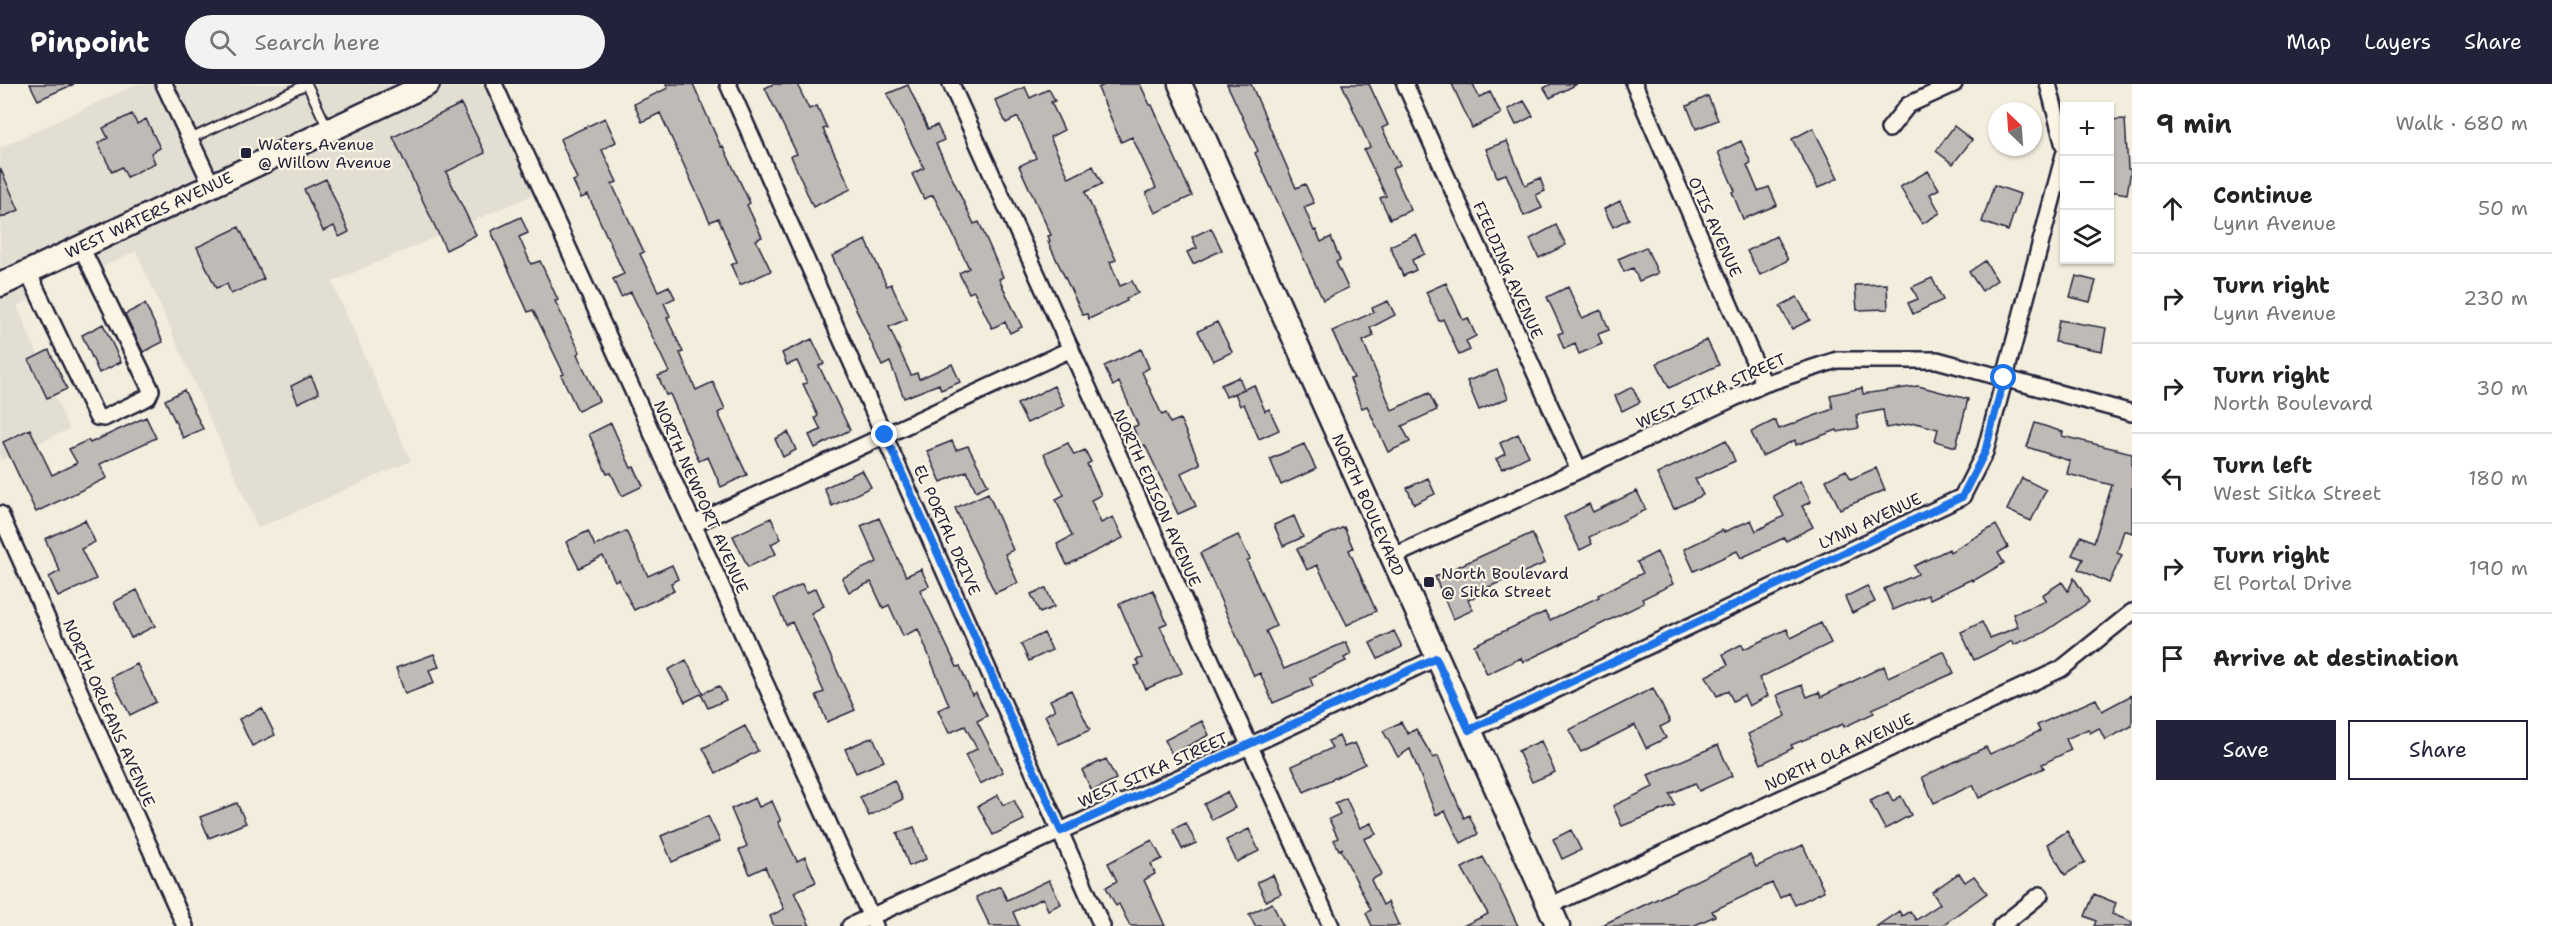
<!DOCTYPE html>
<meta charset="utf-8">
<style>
body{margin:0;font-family:"Shantell Sans",sans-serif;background:#f2f2f2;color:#222}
.controls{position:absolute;right:18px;top:18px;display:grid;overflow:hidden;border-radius:0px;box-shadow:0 2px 4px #0004}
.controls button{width:54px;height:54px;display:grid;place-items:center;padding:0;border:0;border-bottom:2px solid #e0e0e0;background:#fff;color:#222;font:30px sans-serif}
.compass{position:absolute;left:1988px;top:18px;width:54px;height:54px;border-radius:50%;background:#fff;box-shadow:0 2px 4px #0004;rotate:335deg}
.stop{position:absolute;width:18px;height:18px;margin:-14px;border:4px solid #1a73e8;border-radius:50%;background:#fff}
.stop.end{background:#1a73e8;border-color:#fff;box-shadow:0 2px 6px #0008}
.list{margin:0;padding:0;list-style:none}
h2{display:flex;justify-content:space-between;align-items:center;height:78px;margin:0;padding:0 24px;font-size:26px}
h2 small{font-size:20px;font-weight:400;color:#767676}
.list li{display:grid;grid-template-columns:39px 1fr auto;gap:18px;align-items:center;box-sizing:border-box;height:90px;padding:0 24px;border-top:2px solid #e0e0e0}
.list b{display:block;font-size:22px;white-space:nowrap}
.list p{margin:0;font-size:20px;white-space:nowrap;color:#767676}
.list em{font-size:20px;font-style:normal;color:#767676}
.actions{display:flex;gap:12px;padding:18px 24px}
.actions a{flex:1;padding:14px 0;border:2px solid #22223b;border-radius:0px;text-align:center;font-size:21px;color:#22223b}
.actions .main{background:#22223b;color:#fff}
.icon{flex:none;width:33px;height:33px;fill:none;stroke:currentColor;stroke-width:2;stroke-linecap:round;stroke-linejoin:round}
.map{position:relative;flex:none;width:2132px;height:842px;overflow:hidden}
header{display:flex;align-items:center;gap:36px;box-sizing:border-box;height:84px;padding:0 30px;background:#22223b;color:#fff}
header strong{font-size:28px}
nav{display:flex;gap:33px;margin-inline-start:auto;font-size:21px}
.search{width:420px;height:54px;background:#f2f2f2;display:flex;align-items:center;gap:15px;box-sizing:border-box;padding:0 21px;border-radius:33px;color:#767676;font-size:22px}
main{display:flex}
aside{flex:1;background:#fff}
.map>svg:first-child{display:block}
.built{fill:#e3ded2}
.building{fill:#bfbab6;stroke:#22223b;stroke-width:1.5}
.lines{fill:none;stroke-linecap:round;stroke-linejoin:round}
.lane-casing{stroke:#22223b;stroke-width:12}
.street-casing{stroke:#22223b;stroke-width:20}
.secondary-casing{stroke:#22223b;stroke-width:27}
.lane{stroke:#fcf5e5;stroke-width:8}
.street{stroke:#fcf5e5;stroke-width:15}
.secondary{stroke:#fcf5e5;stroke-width:22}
.route{stroke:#1a73e8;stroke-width:8}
.poi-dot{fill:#22223b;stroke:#fcf5e5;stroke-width:2}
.labels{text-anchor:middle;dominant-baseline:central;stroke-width:4.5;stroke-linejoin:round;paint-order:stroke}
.poi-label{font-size:16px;fill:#22223b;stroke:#fcf5e5;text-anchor:start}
.street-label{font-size:16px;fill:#22223b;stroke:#fcf5e5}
</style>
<header>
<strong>Pinpoint</strong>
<div class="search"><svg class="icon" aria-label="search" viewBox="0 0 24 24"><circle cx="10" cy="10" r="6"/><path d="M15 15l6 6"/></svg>Search here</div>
<nav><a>Map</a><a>Layers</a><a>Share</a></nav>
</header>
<main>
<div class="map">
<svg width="2132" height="842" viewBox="0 0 2132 842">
<rect width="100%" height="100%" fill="#f3edde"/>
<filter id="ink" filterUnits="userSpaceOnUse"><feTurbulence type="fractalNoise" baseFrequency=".0167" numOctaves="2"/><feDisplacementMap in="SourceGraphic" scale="12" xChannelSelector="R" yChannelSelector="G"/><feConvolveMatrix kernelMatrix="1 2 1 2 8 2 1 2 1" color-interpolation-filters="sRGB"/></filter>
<g filter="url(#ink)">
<path class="built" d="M137 0H155L201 97 0 191V64Z
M173 0H404L216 90Z
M449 0H485L535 110 332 198 411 377 258 444 136 167 100 184 92 168Z
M25 200 32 215 17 222 69 345 0 377V211Z"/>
<path class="building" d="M30 0H74L38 16Z
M666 0H693L721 63 723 62 750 119 747 121 762 153 756 156 771 187 740 201 731 181 737 178 718 134 710 138 660 29 642 38 634 20 668 4Z
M773 0H797L809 25 817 22 827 44 823 45 851 105 813 123 791 72 797 70 765 4Z
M1106 0H1140L1150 21H1152L1192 112 1155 129 1146 109 1156 104 1132 53 1121 58 1098 4Z
M1227 0H1251L1296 104 1305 100 1314 119 1304 123 1314 147 1316 146 1321 158 1331 153 1340 176 1336 178 1348 204 1323 216 1255 69 1258 67Z
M1342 0H1369L1388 41 1382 44 1400 81 1392 85 1411 126 1390 135 1380 114 1386 112 1364 66 1370 63Z
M1452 0H1473L1479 13 1490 8 1501 30 1472 44Z
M1551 0H1577L1550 14 1544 4Z
M908 1 928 45 937 41 944 56 936 60 974 140 979 138 1003 193 999 195 1022 243 1010 249 1005 238 992 244 974 207 969 209 959 189 969 184 949 142 933 111 924 115 912 90 924 84 887 10Z
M1025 3 1030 14 1049 5 1055 17 1051 18 1064 46 1050 53 1069 94 1093 82 1102 100 1085 108 1116 176 1110 178 1120 202 1132 197 1138 209 1126 215 1127 217 1089 235 1087 230 1083 231 1048 158 1050 157 1048 152 1051 151 1019 82 1036 74 1018 33 1006 39 995 16Z
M1708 12 1718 36 1696 45 1687 22Z
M1524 17 1533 32 1516 41 1508 25Z
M461 20 485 69 446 88 476 151 446 166 393 53Z
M132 30 137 40 146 35 160 64 151 69 155 79 127 93 122 83 112 88 98 59 108 54 103 44Z
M605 34 616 58 602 66 617 98 612 100 644 168 640 170 658 207 669 202 675 214 664 219 670 232 667 234 683 268 680 269 696 306 713 298 725 325 718 329 747 391 721 403 708 373 699 377 670 310 666 311 658 292 669 288 631 208 621 213 613 195 624 190 588 111 581 114 573 97 577 95 560 55Z
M2125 35 2128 85 2131 86 2127 110 2109 107V36Z
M1954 42 1972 56 1953 80 1936 67Z
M1813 44 1838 94 1818 104 1792 55Z
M1507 57 1525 101 1540 94 1545 107 1536 111 1542 124 1524 132 1506 90 1497 93 1486 65Z
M1741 57 1751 79 1747 81 1758 107 1769 103 1777 121 1743 135 1732 108 1735 107 1718 68Z
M0 84 19 126 0 134Z
M1928 87 1939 105 1930 110 1940 129 1922 140 1900 103Z
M326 95 349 148 339 153 334 142 323 147 304 105Z
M1994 101 2020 110 2008 147 1982 138Z
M1620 117 1629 135 1613 143 1604 125Z
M521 133 528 149 519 153 531 180 540 177 558 216 555 217 580 268 577 270 599 317 578 327 561 291 564 290 533 226 528 228 491 147Z
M1556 141 1566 161 1539 174 1530 155Z
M239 143 264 195 231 210 227 200 216 204 197 163Z
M1211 144 1222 166 1193 180 1187 168 1197 164 1192 153Z
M1416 150 1425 170 1412 176 1416 186 1403 192 1390 162Z
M1776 152 1788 176 1760 191 1747 167Z
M866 156 887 202 891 200 907 235 889 243 911 291 917 289 919 295 952 280 960 298 941 306 939 300 904 314 890 278 882 282 832 172Z
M1646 163 1658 189 1639 197 1633 184 1624 188 1618 175Z
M1985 177 1997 196 1982 207 1969 188Z
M2076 192 2096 197 2090 218 2070 213Z
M1932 194 1943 216 1913 230 1908 219 1918 215 1912 203Z
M1446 199 1463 236 1468 234 1476 252 1466 257 1470 266 1459 271 1443 235 1439 237 1426 208Z
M1887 200 1888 225 1857 226 1855 201Z
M1568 203 1582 234 1601 226 1609 246 1598 250 1602 260 1579 270 1575 260 1564 265 1558 250 1563 248 1547 213Z
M1797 213 1810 236 1792 245 1780 222Z
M1388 217 1395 231 1370 244 1374 252 1363 257 1392 326 1429 309 1437 326 1402 342 1410 358 1388 368 1367 322 1362 324 1350 295 1354 294 1332 247 1374 228 1372 224Z
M145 220 163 258 143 268 125 230Z
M2059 236 2106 244 2102 267 2055 258Z
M1217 238 1232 268 1213 277 1198 247Z
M103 240 121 278 99 289 82 251Z
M812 255 824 280 819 282 850 346 815 364 809 351 821 346 815 334 818 332 803 300 807 299 797 277 787 281 782 269Z
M1707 256 1719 281 1669 304 1657 279Z
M1141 265 1149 284 1142 288 1162 331 1166 329 1170 339 1180 335 1200 380 1181 389 1196 422 1178 430 1145 361 1141 363 1133 343 1138 341 1119 298 1113 302 1104 282Z
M49 266 67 305 47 314 29 276Z
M1497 286 1508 314 1479 326 1467 297Z
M311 292 319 309 298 319 291 302Z
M1239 293 1244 305 1226 313 1221 301Z
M1254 301 1265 327 1269 325 1279 346 1259 355 1244 320 1240 322 1235 309Z
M1054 302 1064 322 1027 339 1017 320Z
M1918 302 1968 315 1956 363 1935 357 1938 345 1916 339 1886 344 1883 326 1856 331 1859 344 1838 348 1837 346 1796 361 1795 356 1762 372 1751 348 1775 336 1779 345 1833 325 1830 311 1862 304 1863 310Z
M1632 303 1640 318 1622 327 1615 312Z
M184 306 203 345 183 354 165 316Z
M146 333 156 354 100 380 107 394 36 428 3 358 30 345 52 391 77 379 69 365 88 356 90 359Z
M611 339 631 384 634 383 643 402 622 412 611 389 607 390 589 350Z
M2035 339 2063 348 2062 352 2132 369V449L2124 446 2117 469 2122 471 2109 499 2078 485 2083 475 2072 471 2081 452 2094 458 2112 401 2067 390 2070 377 2027 363Z
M788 348 796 366 783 373 775 355Z
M1518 350 1529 372 1502 385 1496 375 1505 370 1500 359Z
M1726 356 1735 377 1695 395 1703 411 1674 425 1657 390Z
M952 357 956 366 968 362 988 401 976 407 967 387 941 398 927 367Z
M1068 359 1074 371 1085 366 1091 378 1087 380 1101 411 1091 416 1101 439 1113 433 1123 454 1067 481 1057 460 1072 452 1056 415 1064 411 1044 370Z
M1304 360 1316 385 1281 401 1270 375Z
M1876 384 1885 406 1840 425 1826 396 1846 386 1851 395Z
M862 386 871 403 832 422 824 404Z
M1428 394 1435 410 1414 420 1407 404Z
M2022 394 2046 406 2031 437 2007 426Z
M1800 397 1811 418 1802 422 1813 443 1786 457 1784 454 1741 474 1737 467 1694 487 1684 465 1723 446 1724 448 1751 436 1756 447 1784 432 1773 412Z
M1637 407 1646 426 1589 453 1592 460 1580 466 1564 433 1589 420 1593 428Z
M988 409 1013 466 1005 470 1018 499 995 509 955 424Z
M1294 432 1303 453 1283 462 1274 441Z
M771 434 781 455 771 460 776 470 748 483 733 452Z
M879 434 906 492 921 485 929 502 920 506 957 583 960 582 972 611 976 609 987 632 977 637 1003 688 980 700 965 671 977 665 965 642 949 649 938 626 949 621 918 545 903 552 889 521 883 524 871 498 849 508 842 494 877 478 861 442Z
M85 436 95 458 81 465 96 495 58 513 49 493 60 487 45 455Z
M1996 441 2008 463 1998 469 2004 479 1973 497 1972 495 1930 515 1928 511 1893 526 1884 505 1918 490 1914 482 1949 465 1950 468Z
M1344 443 1353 464 1349 466 1376 527 1347 541 1317 481 1307 486 1297 465Z
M588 447 595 462 626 447 648 492 672 481 678 495 671 499 674 507 634 526 618 495 615 497 603 472 579 484 566 458Z
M1532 449 1545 479 1477 508 1478 512 1468 516 1473 526 1453 535 1435 493Z
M1238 451 1250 475 1247 477 1276 542 1266 547 1284 585 1346 558 1351 570 1344 574 1346 577 1310 594 1313 602 1273 619 1260 589 1254 592 1200 469Z
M1657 468 1673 500 1642 515 1644 519 1561 560 1523 578 1521 574 1487 590 1474 561 1545 528 1550 536 1599 513 1598 511 1643 489 1637 478Z
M2074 494 2089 518 2043 549 2013 561 2012 557 1974 576 1961 548 1982 538 1990 554 2018 543 2013 530 2046 517 2042 511 2062 498 2068 507Z
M802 500 806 509 816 504 824 522 811 529 855 626 827 638 816 611 824 608 792 538 786 541 774 514Z
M1867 502 1875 518 1852 529 1845 513Z
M1046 504 1054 523 1040 529 1031 510Z
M137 506 155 542 131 554 114 518Z
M1153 506 1167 539 1160 542 1182 589 1146 605 1135 582 1139 581 1136 576 1142 574 1119 520Z
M1821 539 1831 559 1759 594 1768 612 1749 622 1744 611 1733 617 1728 607 1717 612 1706 592 1728 581 1723 570 1742 560 1744 565 1787 545 1791 554Z
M1394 547 1402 563 1378 575 1370 559Z
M1044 549 1052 566 1029 577 1021 560Z
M1944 567 1954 589 1872 625 1874 629 1844 643 1843 640 1791 661 1793 664 1761 680 1748 650 1786 632 1777 611 1802 601 1807 613 1819 608 1821 613 1884 582 1888 593Z
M434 570 439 583 429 586 434 599 405 610 396 584Z
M686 576 703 609 685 618 668 586Z
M137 580 156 618 130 631 111 593Z
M719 602 726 616 708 624 701 610Z
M1653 604 1670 638 1660 643 1666 654 1646 664 1635 641 1581 668 1569 646Z
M1071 606 1090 646 1059 660 1045 631 1055 626 1050 616Z
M2132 611V642L2105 656 2099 644 2090 649 2088 645 2066 655 2071 666 2042 680 2044 684 1979 714 1973 701 1934 719 1922 693 1986 663 1990 670 2040 647 2037 641 2096 615 2102 627Z
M262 624 275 651 252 662 239 635Z
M1202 637 1209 651 1172 670 1165 656Z
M1401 638 1408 650 1416 645 1433 674 1438 672 1464 734 1469 731 1478 750 1461 759 1445 727 1436 731 1410 665 1398 673 1383 647Z
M745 642 758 667 716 689 703 664Z
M1339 652 1344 663 1355 659 1365 680 1304 708 1292 682 1332 664 1328 657Z
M873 653 884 677 856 689 845 665Z
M1541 657 1555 688 1532 698 1518 667Z
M1718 661 1732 692 1699 707 1695 699 1670 710 1675 721 1622 742 1613 722 1653 703 1648 691Z
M1106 675 1116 695 1092 707 1082 686Z
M894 696 903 715 869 732 860 713Z
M1227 708 1235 724 1212 736 1204 720Z
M1888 708 1893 717 1901 712 1911 731 1885 745 1870 717Z
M998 711 1003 721 1014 716 1024 736 993 751 978 722Z
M755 714 759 723 772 717 781 737 778 738 797 777 805 773 816 798 794 808 810 842H774L770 832 784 825 765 783 750 790 739 766 747 762 731 725Z
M1346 714 1360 744 1371 739 1376 750 1364 755 1382 790 1371 796 1383 821 1388 818 1399 842H1372L1366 829 1371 826 1341 766 1343 764 1339 766 1334 756 1338 754 1329 735 1340 730 1335 719Z
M237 719 246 739 209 754 200 733Z
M708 732 720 757 672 778 661 752Z
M1186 739 1196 759 1182 765 1173 745Z
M914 743 926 775 909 782 897 749Z
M1249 745 1259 767 1237 778 1226 756Z
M1571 746 1581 766 1562 775 1553 755Z
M2067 747 2085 778 2065 791 2047 760Z
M1152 756 1162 775 1151 780 1155 790 1144 796 1165 842H1130L1119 820 1116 822 1106 803 1117 797 1108 779Z
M1803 761 1824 807 1795 821 1789 809 1780 814 1772 799 1712 827 1715 832 1693 842H1600L1750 771 1756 783Z
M1483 773 1500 804 1518 842H1463L1488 830 1462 784Z
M1959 789 1965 798 1974 792 1987 809 1941 842H1877L1899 827 1902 832 1910 827 1916 836 1940 820 1932 808Z
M1273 791 1281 810 1266 817 1257 798Z
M1049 796 1061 820 1048 826 1043 814 1013 828 1019 842H990L976 813 1000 802 1007 816Z
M2094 810 2116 819 2112 830 2132 838V842H2094L2096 837 2085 832Z
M1272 819 1283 842H1255L1249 830Z"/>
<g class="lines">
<g class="lane-casing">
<path id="lane" d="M307 0 328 45
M190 55 307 0"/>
</g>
<g class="street-casing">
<path id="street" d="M164 0 212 102
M494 0 875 842
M728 0 1102 842
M951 0 1331 842
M1405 0 1579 386
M1634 0 1764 300
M2048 0 2064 62
M1889 45 1908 21 1954 0
M28 188 97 333 104 334 148 313 151 306 81 163
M0 430 185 842
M694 440 1071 265
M1392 473 1764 300 1837 276H1937L2132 329
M1469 647 1962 413 1985 368 2064 71
M1549 822 2061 585 2132 528
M850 842 1249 662 1436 574
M2001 842 2040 811"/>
</g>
<g class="secondary-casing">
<path id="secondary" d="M1180 0 1558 842
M0 201 428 0"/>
</g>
<use href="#lane" class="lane"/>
<use href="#street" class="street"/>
<use href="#secondary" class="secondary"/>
</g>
</g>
<g class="lines" filter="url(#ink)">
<path class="route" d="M885 351 1061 747 1436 574 1469 646 1962 413 1985 368 2004 294"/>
</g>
<g class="poi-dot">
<rect x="240" y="63" width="12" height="12" rx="3"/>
<rect x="1423" y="492" width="12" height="12" rx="3"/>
</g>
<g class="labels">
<g class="poi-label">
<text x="258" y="60">Waters Avenue<tspan x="258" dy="18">@ Willow Avenue</tspan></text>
<text x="1441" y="489">North Boulevard<tspan x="1441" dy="18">@ Sitka Street</tspan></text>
</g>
<g class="street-label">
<text transform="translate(149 131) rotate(-25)">WEST WATERS AVENUE</text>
<text transform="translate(1715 143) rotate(66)">OTIS AVENUE</text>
<text transform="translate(1508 186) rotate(66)">FIELDING AVENUE</text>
<text transform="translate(1711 307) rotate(-24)">WEST SITKA STREET</text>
<text transform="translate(701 413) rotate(66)">NORTH NEWPORT AVENUE</text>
<text transform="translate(1157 414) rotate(66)">NORTH EDISON AVENUE</text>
<text transform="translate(1368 421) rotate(66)">NORTH BOULEVARD</text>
<text transform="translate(1870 437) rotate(-25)">LYNN AVENUE</text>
<text transform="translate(947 446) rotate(66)">EL PORTAL DRIVE</text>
<text transform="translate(109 629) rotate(66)">NORTH ORLEANS AVENUE</text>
<text transform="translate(1839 668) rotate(-25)">NORTH OLA AVENUE</text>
<text transform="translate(1153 686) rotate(-24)">WEST SITKA STREET</text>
</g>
</g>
</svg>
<div class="controls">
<button>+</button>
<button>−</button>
<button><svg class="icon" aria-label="layers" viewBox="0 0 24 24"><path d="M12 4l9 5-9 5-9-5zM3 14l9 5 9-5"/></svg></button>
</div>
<svg class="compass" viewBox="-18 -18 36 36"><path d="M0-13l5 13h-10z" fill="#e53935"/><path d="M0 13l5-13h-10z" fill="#767676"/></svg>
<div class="stop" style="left:2004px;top:294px"></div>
<div class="stop end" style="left:885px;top:351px"></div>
</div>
<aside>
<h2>9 min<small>Walk · 680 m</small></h2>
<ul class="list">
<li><svg class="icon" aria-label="ahead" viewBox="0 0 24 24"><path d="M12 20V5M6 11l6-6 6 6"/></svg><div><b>Continue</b><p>Lynn Avenue</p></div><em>50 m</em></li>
<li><svg class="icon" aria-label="right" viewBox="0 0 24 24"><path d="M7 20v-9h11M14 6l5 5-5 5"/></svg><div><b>Turn right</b><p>Lynn Avenue</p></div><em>230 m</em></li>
<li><svg class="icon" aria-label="right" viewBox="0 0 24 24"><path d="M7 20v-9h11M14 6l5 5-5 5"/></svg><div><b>Turn right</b><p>North Boulevard</p></div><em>30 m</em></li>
<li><svg class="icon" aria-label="left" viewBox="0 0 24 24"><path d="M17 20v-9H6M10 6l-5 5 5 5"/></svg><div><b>Turn left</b><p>West Sitka Street</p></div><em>180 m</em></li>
<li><svg class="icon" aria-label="right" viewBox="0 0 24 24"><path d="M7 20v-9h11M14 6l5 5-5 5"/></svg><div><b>Turn right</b><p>El Portal Drive</p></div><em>190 m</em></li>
<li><svg class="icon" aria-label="arrive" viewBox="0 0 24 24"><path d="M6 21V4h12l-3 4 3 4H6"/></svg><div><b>Arrive at destination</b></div></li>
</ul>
<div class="actions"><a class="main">Save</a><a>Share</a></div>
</aside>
</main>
